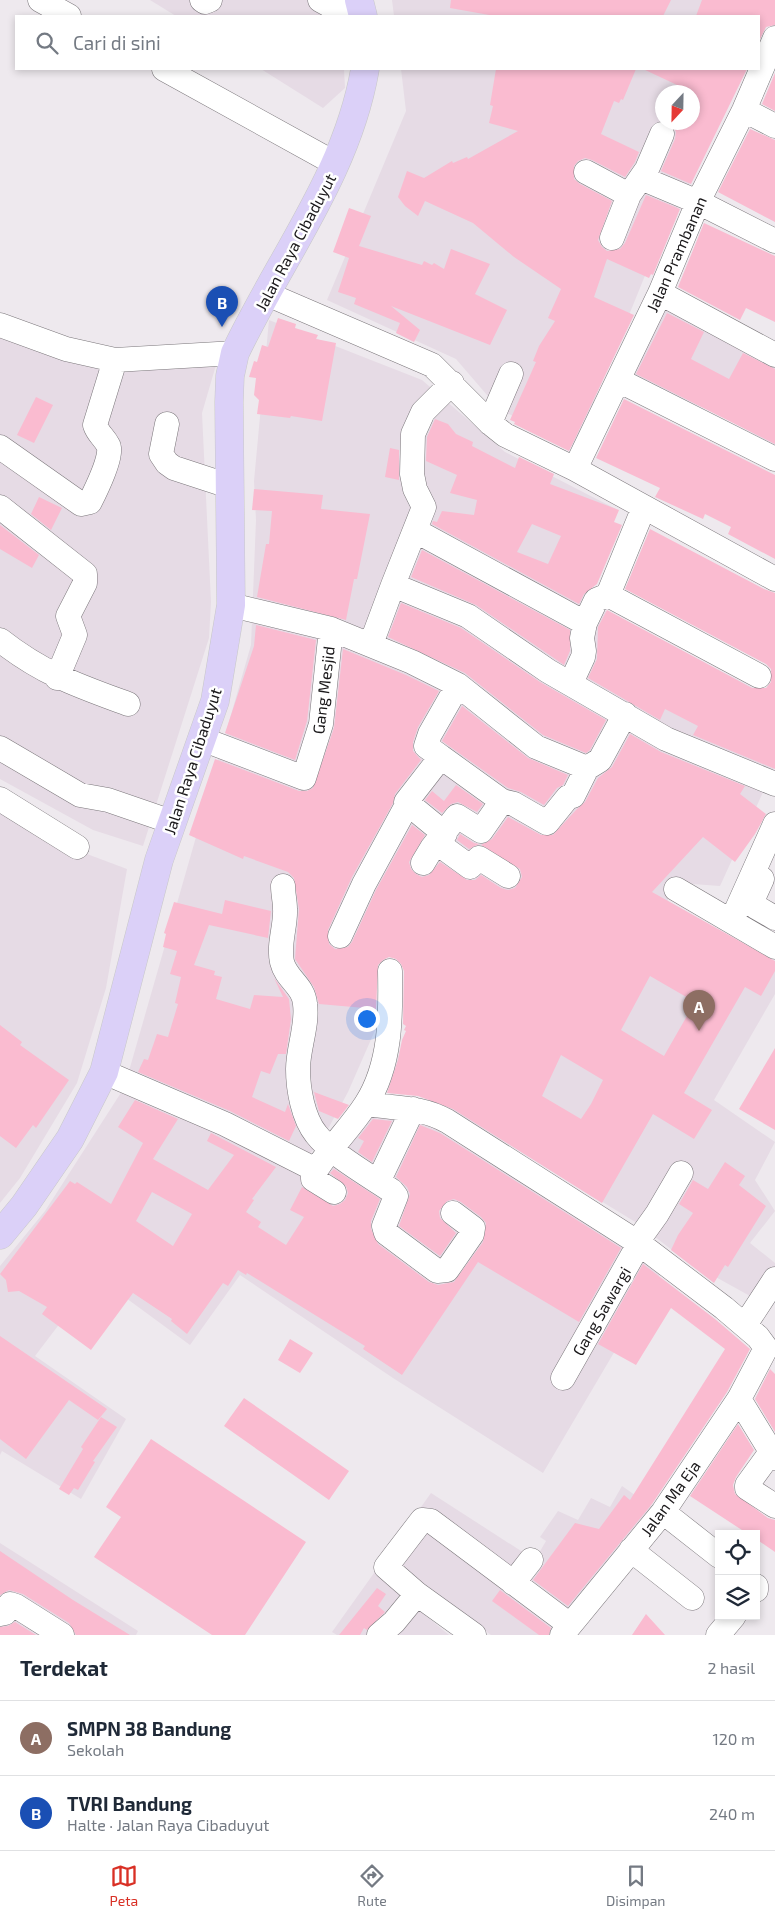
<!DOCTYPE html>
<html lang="id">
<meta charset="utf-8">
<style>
body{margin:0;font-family:"Exo 2",sans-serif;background:#f2f2f3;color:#1f2937}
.controls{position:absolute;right:15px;bottom:15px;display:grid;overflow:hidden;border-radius:0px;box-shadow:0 2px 8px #0003}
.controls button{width:45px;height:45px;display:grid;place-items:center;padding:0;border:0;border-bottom:1px solid #e0e1e3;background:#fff;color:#1f2937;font:25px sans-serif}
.compass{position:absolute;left:655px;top:85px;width:45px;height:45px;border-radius:50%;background:#fff;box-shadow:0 2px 8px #0003;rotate:202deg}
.you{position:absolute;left:366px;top:1018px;width:18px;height:18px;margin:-12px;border:4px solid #fff;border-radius:50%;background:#1a73e8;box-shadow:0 0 0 8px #1a73e833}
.badge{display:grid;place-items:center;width:32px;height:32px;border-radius:50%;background:#d93025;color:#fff;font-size:16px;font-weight:700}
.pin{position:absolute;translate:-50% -41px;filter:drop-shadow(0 1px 2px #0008)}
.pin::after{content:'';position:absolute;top:26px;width:18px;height:15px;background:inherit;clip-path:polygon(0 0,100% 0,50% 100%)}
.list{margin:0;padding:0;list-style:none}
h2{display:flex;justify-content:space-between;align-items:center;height:65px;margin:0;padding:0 20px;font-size:21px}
h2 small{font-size:16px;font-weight:400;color:#747a83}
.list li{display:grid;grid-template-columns:32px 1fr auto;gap:15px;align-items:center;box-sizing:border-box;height:75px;padding:0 20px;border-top:1px solid #e0e1e3}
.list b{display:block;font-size:19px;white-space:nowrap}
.list p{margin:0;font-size:16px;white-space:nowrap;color:#747a83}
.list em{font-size:16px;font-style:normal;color:#747a83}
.icon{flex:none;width:28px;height:28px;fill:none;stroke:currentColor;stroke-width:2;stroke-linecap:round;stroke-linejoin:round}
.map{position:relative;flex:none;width:775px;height:1635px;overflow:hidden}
.search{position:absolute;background:#fff;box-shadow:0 2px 8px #0003;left:15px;right:15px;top:15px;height:55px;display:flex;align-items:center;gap:12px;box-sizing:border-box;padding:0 18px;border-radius:0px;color:#747a83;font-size:19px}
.sheet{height:215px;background:#fff}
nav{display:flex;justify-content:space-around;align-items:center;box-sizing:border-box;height:70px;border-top:1px solid #e0e1e3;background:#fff;font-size:14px;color:#747a83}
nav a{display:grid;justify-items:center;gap:2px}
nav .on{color:#d93025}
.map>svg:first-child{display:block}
.built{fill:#e6dbe5;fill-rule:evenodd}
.building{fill:#fabbd0;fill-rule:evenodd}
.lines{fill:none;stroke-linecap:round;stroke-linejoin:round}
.minor-casing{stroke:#7b777b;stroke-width:25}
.major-casing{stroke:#c8c8c8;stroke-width:29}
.minor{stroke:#fff;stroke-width:24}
.major{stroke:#dbd0f8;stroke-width:28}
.labels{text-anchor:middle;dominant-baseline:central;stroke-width:5;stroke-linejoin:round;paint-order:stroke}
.street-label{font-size:16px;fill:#1a181a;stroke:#fff}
</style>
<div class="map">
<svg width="775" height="1635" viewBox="0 0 775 1635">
<rect width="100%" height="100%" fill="#eee9ee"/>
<path class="built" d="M150 0H337L340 16H176Z
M392 0H775V8L759 41V16H394Z
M261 69H344L345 88 323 108Z
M401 69H745L644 278 575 448 499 409 456 359 327 300 406 111ZM662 92H692V122H662Z
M662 302 775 347V446L715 412 629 380Z
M269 320 422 380 505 452 616 509 588 602 765 694 775 766 720 886 666 882 668 901 775 963V994L714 1100 775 1142 755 1180 775 1211 750 1243 775 1263V1271L750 1296 685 1260 637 1223 427 1095 388 1086 408 1027 401 907 372 911 376 1028 348 1092 329 1127 308 1157 127 1078 251 645 256 520 254 481Z
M0 331 216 365 202 413 211 602 209 638 143 846 93 830 0 779Z
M0 804 87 854 127 869 106 988 77 1083 20 1178 0 1203Z
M124 1088 314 1181 366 1110 417 1118 636 1252 665 1266 543 1473 393 1378 240 1275 190 1345 96 1276 35 1356 126 1419 81 1499 2 1451 0 1455V1266L45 1211Z
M622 1486 659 1512 548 1635H491L396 1566 383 1580 449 1635H337L332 1632 431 1493 535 1560 546 1541 540 1537 558 1511 578 1520 591 1498 610 1507Z
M0 1543 138 1631 136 1635H0Z"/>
<path class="building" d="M451 0H671L663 16H495L450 8Z
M702 0H775V25L766 27 759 41V16H696Z
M496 69H636L623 100 621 99 619 103 614 101 601 134 639 152 635 162 625 177 592 160 585 158 578 161 574 166V179L580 184 612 201 598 240 602 247 607 251 620 249 625 243 646 195 680 209 653 275 651 274 649 278 607 259 594 297 634 315 569 451 514 424 515 422 510 420 536 362 533 361 539 346 555 321 548 318 561 289 514 257 473 223 425 201 418 216 405 206 398 197 407 171 424 178 452 161 453 163 467 157 468 159 518 131 489 123 493 106 490 105Z
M643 69H747L691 184 661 171 675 139 676 132 671 122H692V92Z
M775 73V111L762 104Z
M750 129 775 140V222L718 192Z
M349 208 371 216 359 246 422 265 424 261 432 265 434 263 444 269 451 249 490 264 475 294 507 310 490 345 391 306 420 330 414 342 396 333 400 323 354 304 356 298 338 292 349 258 333 252Z
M704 223 775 256V322L746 308 740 320 678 287Z
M667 313 704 332 691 359 729 379 743 353 775 369V444L636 374Z
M278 318 296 324 295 328 318 335 316 339 336 343 322 421 291 416 290 418 257 414 259 400 254 395 256 378 249 377 254 361 257 362 262 345 268 347Z
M36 397 53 405 34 443 17 435Z
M624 399 775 475V559L728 534 731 527 705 514 703 519 655 497 660 488 596 458Z
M435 419 448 424 456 434 473 442 472 446 515 468 519 457 554 474 550 484 619 510 614 522 622 525 597 584 584 594 579 604 432 524 433 521 437 522 442 511 474 515 477 500 450 493 457 475 426 461 427 437ZM532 524 561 536 548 564 517 552Z
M390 448 399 450V480L385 477Z
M254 489 323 495 321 509 370 514 357 579H354L346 620 257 597 266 544H269L272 511 252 510Z
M39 497 62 508 51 530 31 514Z
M0 525 39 555 32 568 0 549Z
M650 529 764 589 775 593V769L693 735 698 726 665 709 660 720 588 678 597 659 598 627 607 610 752 688H766L771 682V669L766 664 625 589Z
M422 550 570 630V651L564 665 476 605 411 577Z
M401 603 461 628 540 682 606 720 590 750 586 753 543 735 465 673 388 637Z
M256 625 316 640 307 721 295 760 225 733 254 646Z
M343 649 406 675 439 691 418 727 413 742V751L421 760 395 794 393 803 352 877 328 930 329 944 335 949 348 947 352 942 376 890 412 825 425 835 409 862 411 869 416 874 422 877 429 875 440 862 467 880H475L481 875 501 888 508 890 515 888 522 877 520 869 481 845 492 839 508 817 541 835H553L576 810 585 802 598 778 612 767 630 734 661 752 745 786 740 794 766 814 755 834 735 862 703 837 652 892 775 961V971L761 996 745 987 684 1093 712 1110 694 1139 653 1114 602 1203 453 1109 418 1096 387 1093 398 1060 402 1040 406 1031 404 1030 406 1026 403 1024 404 971 401 964 396 959 389 957 383 960 378 965 376 1009 319 1004 314 987 295 959 299 909 294 878 288 872 244 856 243 859 189 835 215 759 299 791H307L313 788 334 728ZM650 976 695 1002 664 1056 621 1030ZM561 1055 603 1080 591 1104 581 1119 542 1096Z
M462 706 528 758 568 775 563 785 557 788 544 805 521 792 508 788 442 741Z
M456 785 483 804 477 812 458 802 451 804 442 813 425 800 432 791 444 801Z
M460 834 474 843 479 844 469 849 457 840Z
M225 900 271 911 268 938 209 925 194 965 215 971 214 975 222 977 216 999 250 1009 254 995 283 997 274 978 289 999 291 1019 286 1054H278L270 1074 261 1071 252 1097 285 1112 288 1104 296 1126 289 1141 230 1111 138 1072 144 1059 148 1060 157 1034 168 1037 178 1004 175 1003 181 977 170 974 177 951 163 947 166 934 164 933 174 902 222 914Z
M0 1025 22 1042 20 1045 69 1080 36 1128 33 1125 16 1148 0 1136Z
M775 1048V1130L739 1109Z
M314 1092 349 1105 338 1119 319 1111Z
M135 1100 178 1119 153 1159 208 1190 234 1155 207 1141 211 1133 276 1167 252 1199 254 1200 246 1212 261 1222 258 1227 286 1245 304 1217 290 1210 302 1187 333 1206 340 1204 345 1200 348 1193 346 1186 330 1173 334 1169 380 1199 371 1221V1229L378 1244 429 1282 438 1285 454 1282 483 1242 486 1223 481 1217 461 1202 454 1199 447 1201 439 1211 440 1218 456 1233 440 1256 399 1226 410 1194 407 1187 396 1177 420 1125 440 1133 621 1248 579 1322 478 1262 402 1375 363 1349 365 1346 247 1273 246 1275 238 1270 228 1286 223 1283 187 1334 171 1321 172 1319 133 1293 91 1350 42 1314 47 1307 19 1291 8 1292 6 1280 0 1274 70 1181 75 1184 77 1182 111 1204 143 1143 118 1127ZM152 1192 192 1214 173 1246 136 1221Z
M373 1119 392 1121 372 1162 358 1152 364 1141 358 1138Z
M725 1162 745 1176 739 1185 766 1206 728 1267 725 1265 714 1283 671 1250 678 1235 693 1213 679 1204 693 1180 708 1189Z
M643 1264 715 1319 750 1349 727 1392 652 1504 568 1606 533 1580 575 1523 599 1529 624 1495 630 1500 725 1349 671 1308 636 1365 598 1344Z
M0 1336 107 1409 98 1420 69 1400 26 1459 0 1439Z
M290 1339 313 1353 300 1373 278 1360Z
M770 1369 775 1374V1432L755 1399Z
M244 1398 349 1471 329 1500 224 1426Z
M101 1417 117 1427 93 1461 95 1462 78 1490 74 1488 69 1495 59 1489 83 1449 81 1447Z
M738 1424 754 1450 736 1477 733 1485 735 1494 768 1518 775 1520V1552L756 1539V1534H748L690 1496Z
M151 1439 306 1542 245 1635H212L94 1557 121 1517 106 1507Z
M0 1551 73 1600 130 1635H76L69 1623 23 1594 9 1590 0 1595Z
M377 1588 386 1594 378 1606 385 1612 367 1630 364 1628 360 1635H339Z
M500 1590 551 1628 549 1635H539L492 1601Z
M646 1614 665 1635H632Z
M15 1622 36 1635H0V1627L8 1626Z"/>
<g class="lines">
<g class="minor-casing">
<path id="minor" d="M40 0 69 16
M202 0 205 2 210 0
M320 0 349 16
M164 69 336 164
M744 110 775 126
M586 172 629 195
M641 178 698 202 775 241
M612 238 629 195 647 169 662 134
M660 293 775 355
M267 294 432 365 490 423 505 435 575 469 775 579
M0 325 66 349 115 360 235 353
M618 380 775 459
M452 383 423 412 413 434 412 474 415 489 424 507 393 585 468 616 548 671 666 739 775 784
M490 423 511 374
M167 424 161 454 167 463 174 468 229 486
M0 447 81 504 90 502C95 492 114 454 108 445 104 437 98 434 95 425L115 360
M575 469 660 293 698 202 744 110 775 38
M0 507 85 574V583L68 616 75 635 57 678
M416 531 585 623
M608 595 759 676
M231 605 331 629
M0 640C43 674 79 686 128 704
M371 644 393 585
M571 683 583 657 584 651 582 638 585 623 596 600 608 595 644 507
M202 739 304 778 321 724 331 629 412 662 458 685 536 747 587 768
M0 748 80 795 108 800 172 822
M441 757 502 801 514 804 547 823 568 797 573 796 587 768 600 760 625 714
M0 799 77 847
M445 834 406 802 441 757 426 746 430 734 458 685
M437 843 470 867 479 858 508 876
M423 863 432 848 457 816 481 831 502 801
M762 879 752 901 756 907 775 918
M283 886C283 894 285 901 285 909 286 926 278 944 282 962 286 979 304 986 305 1004 308 1025 298 1048 298 1069 298 1089 303 1118 316 1134 331 1154 370 1176 392 1191L396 1196 384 1226 386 1233 437 1271 447 1270 472 1234 473 1228 453 1213
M676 889 775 947
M732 920 775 824
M340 936 364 884 407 805
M104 1072 225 1124 316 1170
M366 1104C396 1109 420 1106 447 1121L637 1242 724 1308 758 1337 766 1348 739 1399 663 1512 562 1635
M378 1182 413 1109
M334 1192 313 1179V1175C328 1149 350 1129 366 1104 391 1065 391 1016 390 971
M637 1242 657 1214 681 1173
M745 1325 775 1279
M563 1378 639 1244
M739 1399 775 1458
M771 1452 747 1485V1488L775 1506
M663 1512 719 1556
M631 1550 692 1598
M513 1583 531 1560
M756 1586V1590
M0 1614 5 1613 10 1604 16 1606 62 1635
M379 1635 394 1622 417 1594
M474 1635 417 1594 386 1567 422 1520 431 1521 570 1625
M718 1635 734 1616"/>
</g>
<g class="major-casing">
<path id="major" d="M359 0 363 16
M0 1235 24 1206 70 1139 104 1072 159 860 215 701 231 605 229 402 230 376 235 353C280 258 347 174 365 69"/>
</g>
<use href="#minor" class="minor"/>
<use href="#major" class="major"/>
</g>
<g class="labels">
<g class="street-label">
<text transform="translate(295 242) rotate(-62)">Jalan Raya Cibaduyut</text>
<text transform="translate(676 254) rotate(-66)">Jalan Prambanan</text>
<text transform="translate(323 690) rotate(-83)">Gang Mesjid</text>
<text transform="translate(192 761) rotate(-72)">Jalan Raya Cibaduyut</text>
<text transform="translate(601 1311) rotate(-60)">Gang Sawargi</text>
<text transform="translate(670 1498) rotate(-54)">Jalan Ma Eja</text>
</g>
</g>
</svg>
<div class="controls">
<button><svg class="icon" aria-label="locate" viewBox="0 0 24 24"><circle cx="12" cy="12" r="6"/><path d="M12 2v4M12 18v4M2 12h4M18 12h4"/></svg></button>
<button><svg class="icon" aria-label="layers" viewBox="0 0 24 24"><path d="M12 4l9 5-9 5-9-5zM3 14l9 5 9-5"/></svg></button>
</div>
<svg class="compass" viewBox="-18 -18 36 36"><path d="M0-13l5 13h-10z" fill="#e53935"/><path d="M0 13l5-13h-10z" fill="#747a83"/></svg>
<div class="you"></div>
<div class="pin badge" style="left:699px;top:1031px;background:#8d6e63">A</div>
<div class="pin badge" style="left:222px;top:327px;background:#1a4fb4">B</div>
<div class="search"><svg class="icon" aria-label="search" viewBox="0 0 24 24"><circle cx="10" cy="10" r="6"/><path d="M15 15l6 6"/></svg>Cari di sini</div>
</div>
<section class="sheet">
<h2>Terdekat<small>2 hasil</small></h2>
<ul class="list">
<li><span class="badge" style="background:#8d6e63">A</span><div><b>SMPN 38 Bandung</b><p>Sekolah</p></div><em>120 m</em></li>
<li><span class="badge" style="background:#1a4fb4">B</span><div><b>TVRI Bandung</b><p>Halte · Jalan Raya Cibaduyut</p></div><em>240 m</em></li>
</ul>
</section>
<nav>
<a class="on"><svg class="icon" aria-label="map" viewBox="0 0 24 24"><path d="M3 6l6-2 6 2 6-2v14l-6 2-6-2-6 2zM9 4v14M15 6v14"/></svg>Peta</a>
<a><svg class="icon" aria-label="directions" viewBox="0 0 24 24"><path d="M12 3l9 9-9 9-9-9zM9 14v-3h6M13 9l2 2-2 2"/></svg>Rute</a>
<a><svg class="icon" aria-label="saved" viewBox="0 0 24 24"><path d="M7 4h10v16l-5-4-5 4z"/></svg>Disimpan</a>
</nav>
